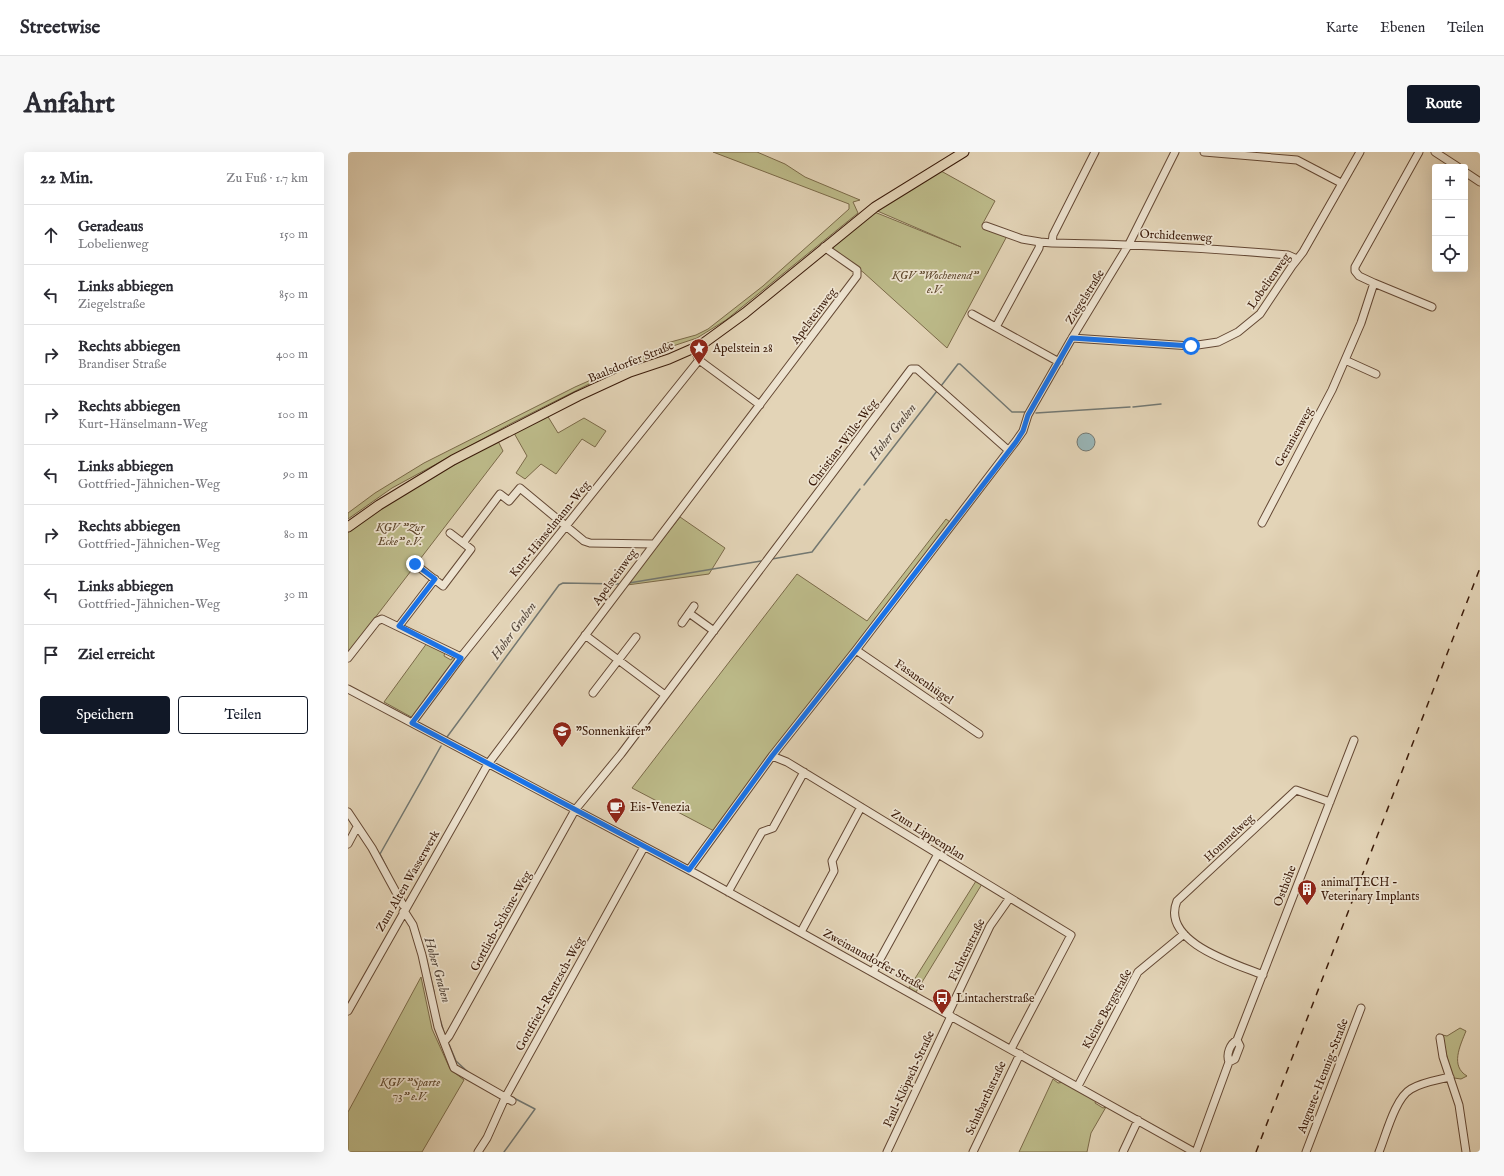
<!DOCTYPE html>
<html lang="de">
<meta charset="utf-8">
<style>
body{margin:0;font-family:"IM FELL English",serif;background:#f7f7f7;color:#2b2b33}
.controls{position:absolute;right:12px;top:12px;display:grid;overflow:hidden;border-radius:4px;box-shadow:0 4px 16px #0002}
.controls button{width:36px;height:36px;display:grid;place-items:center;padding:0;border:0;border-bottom:1px solid #e1e1e2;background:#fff;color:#2b2b33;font:20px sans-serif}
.stop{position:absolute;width:12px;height:12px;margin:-9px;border:3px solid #1a73e8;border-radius:50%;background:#fff}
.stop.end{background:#1a73e8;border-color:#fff;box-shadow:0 1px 4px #0008}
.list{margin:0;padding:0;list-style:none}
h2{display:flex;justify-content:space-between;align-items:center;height:52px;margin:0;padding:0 16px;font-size:17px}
h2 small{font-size:13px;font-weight:400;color:#7c7c81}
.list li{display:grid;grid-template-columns:26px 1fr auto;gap:12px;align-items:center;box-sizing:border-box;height:60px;padding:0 16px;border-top:1px solid #e1e1e2}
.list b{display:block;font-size:15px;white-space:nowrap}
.list p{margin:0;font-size:13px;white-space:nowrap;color:#7c7c81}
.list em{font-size:13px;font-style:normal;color:#7c7c81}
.actions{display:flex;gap:8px;padding:12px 16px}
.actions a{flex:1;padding:9px 0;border:1px solid #111827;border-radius:4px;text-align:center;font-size:14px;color:#111827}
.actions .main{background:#111827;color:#fff}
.icon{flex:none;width:22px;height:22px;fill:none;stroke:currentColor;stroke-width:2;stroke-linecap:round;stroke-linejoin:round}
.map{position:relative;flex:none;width:1132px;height:1000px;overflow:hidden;border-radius:4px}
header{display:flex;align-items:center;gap:24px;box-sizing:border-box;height:56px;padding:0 20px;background:#fff;border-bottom:1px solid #e1e1e2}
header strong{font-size:19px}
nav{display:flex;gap:22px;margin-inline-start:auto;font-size:14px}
.intro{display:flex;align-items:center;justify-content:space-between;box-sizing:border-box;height:96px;padding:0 24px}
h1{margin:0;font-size:28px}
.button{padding:10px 18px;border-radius:4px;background:#111827;color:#fff;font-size:14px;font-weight:700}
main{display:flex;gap:24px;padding:0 24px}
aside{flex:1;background:#fff;border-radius:4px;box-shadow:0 4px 16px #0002}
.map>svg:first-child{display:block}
.green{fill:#bcba89;stroke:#7b6a49}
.water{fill:#99b6b8;stroke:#737872}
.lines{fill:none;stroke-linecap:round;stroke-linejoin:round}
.stream{stroke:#737872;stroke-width:1.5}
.minor-casing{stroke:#644834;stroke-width:9}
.major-casing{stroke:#3a1a09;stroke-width:11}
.minor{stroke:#ede3d0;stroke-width:7}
.major{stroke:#e3d4b7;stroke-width:9}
.rail{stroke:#3a1a09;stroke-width:1.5;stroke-dasharray:7 7;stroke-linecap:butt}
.route{stroke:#1a73e8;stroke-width:5}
.labels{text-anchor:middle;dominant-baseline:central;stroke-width:3.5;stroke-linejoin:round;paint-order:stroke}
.street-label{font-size:12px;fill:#3a1a09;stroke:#ede3d0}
.park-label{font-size:12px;font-style:italic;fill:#614a2f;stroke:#ede3d0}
.poi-label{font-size:12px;fill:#3a1a09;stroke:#ede3d0;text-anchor:start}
.water-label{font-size:13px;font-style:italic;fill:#56493e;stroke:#ede3d0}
</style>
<header>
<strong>Streetwise</strong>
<nav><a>Karte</a><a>Ebenen</a><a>Teilen</a></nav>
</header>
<div class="intro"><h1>Anfahrt</h1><a class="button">Route</a></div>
<main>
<aside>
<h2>22 Min.<small>Zu Fuß · 1.7 km</small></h2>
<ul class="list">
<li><svg class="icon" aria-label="ahead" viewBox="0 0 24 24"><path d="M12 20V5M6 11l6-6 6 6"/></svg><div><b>Geradeaus</b><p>Lobelienweg</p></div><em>150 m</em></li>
<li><svg class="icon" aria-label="left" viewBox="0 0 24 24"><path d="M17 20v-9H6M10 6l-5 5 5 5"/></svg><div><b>Links abbiegen</b><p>Ziegelstraße</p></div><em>850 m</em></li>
<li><svg class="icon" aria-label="right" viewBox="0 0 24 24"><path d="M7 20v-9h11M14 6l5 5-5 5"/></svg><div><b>Rechts abbiegen</b><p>Brandiser Straße</p></div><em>400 m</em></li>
<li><svg class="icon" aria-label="right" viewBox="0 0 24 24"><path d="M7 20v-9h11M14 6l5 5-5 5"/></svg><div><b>Rechts abbiegen</b><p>Kurt-Hänselmann-Weg</p></div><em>100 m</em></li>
<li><svg class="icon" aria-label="left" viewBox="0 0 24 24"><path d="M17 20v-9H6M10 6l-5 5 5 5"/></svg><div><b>Links abbiegen</b><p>Gottfried-Jähnichen-Weg</p></div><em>90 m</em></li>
<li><svg class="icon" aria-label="right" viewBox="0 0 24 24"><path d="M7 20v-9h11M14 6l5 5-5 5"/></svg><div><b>Rechts abbiegen</b><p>Gottfried-Jähnichen-Weg</p></div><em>80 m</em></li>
<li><svg class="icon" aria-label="left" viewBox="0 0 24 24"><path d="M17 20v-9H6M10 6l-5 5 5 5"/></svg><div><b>Links abbiegen</b><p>Gottfried-Jähnichen-Weg</p></div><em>30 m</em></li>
<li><svg class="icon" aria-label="arrive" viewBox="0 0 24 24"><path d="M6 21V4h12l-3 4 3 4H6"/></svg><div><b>Ziel erreicht</b></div></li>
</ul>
<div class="actions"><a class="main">Speichern</a><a>Teilen</a></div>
</aside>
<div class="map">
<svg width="1132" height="1000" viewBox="0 0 1132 1000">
<rect width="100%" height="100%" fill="#e3d4b7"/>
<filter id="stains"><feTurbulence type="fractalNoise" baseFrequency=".005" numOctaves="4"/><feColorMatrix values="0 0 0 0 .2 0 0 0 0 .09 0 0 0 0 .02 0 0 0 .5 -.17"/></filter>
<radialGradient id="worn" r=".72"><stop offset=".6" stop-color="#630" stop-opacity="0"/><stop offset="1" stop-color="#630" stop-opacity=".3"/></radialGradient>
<path class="green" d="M365 0H409L437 12 457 25 512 48 505 50 510 61 378 168 349 186 322 195 306 205 255 225 164 271 44 336 0 367V361L27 341 76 311 227 235 304 201 319 191 348 183 360 177 415 134 501 57V52Z
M593 19 647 49 634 73 659 84 599 196 515 120 482 99V94L524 59 613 95 527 58Z
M199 263 210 281 236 266 258 279 247 295 234 287 208 322 193 312 177 327 168 321 179 304 166 281Z
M150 289 155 299 0 501V380L2 377 73 331Z
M332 365 377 396 361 422 279 433Z
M598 367 602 370 366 679 284 636 449 422 519 469Z
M79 491 97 500 96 504 103 508 105 505 108 507 65 566 36 550Z
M628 729 634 732 568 840 561 836Z
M73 825 84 877 102 917 116 928 74 1000H0V960Z
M1112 876 1118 879C1112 894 1102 914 1119 924L1113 927 1106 926 1103 922 1095 887 1090 882 1099 884Z
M705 927 710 931 716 930 748 948 747 951 755 956 758 955 743 981 739 1000H671Z"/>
<path class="water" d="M729 290a9 9 0 1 1 18 0a9 9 0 1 1-18 0Z"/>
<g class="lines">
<path class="stream" d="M593 234 610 212H612L664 260H677
M785 255 813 252
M688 261 782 255
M516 333 589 239
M424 407 464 400 512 337
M281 431 413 409
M99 585 211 433 215 431 272 432
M39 716 32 702 93 594
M77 801 86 840
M92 867 97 884
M100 890 108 909 121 921
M156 1000 187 957 162 944"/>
<g class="minor-casing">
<path id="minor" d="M856 0 949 8 993 31
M1087 0 1110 15
M1117 20 1132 30
M638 74 674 87 692 90
M704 91C783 92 861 96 940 103L949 107
M1026 131 1084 155
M624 162 711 210
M648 175 691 96 692 90 704 91 705 83 747 0
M724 186 843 194 870 190 890 180 912 162 944 114 955 100 1012 0
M351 208 412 253
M997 208 1028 222
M914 371 984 238 1013 171 1026 131 1011 124 1007 119V115L1071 0
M115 391 152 342 161 349 172 336 236 389 242 391 305 392
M67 412 95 434 123 397 102 381
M341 461 366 479
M334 471 346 454
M51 474 87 427
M237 483 317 543
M508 498 631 582
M0 506 29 469 34 467 113 505
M0 537 350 723 846 1000
M245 541 288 485
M64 571 113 505 351 208 346 197
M424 604 439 610 723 783 663 897
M0 660 24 696 55 753 58 755
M0 692 9 675
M341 718 424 604 508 498 668 289 675 279 680 263 724 186 781 92 827 0
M380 740 414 680 425 676 456 620
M55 760 58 762 65 773 74 803 90 875 106 916 164 949
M453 780 486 719 484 709 513 655
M525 820 590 702
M915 823C888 812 812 790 829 749L948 638 982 650
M0 859 140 612 509 124V118L476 95
M600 862 642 774 661 747
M1092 886 1095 905 1111 953 1118 1000
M96 890 101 884 227 658 273 602 563 217H569L660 298
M881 910 887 907 892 894 889 888
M730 934 790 820 836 782
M130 1000 139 986 157 946 296 695
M539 1000 603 864
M625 1000 672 902
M775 1000 790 968
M848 1000 881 910C878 902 882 892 889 888L1006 588
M958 1000 1013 856
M1031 1000C1038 983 1047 946 1063 937 1075 930 1090 928 1102 925"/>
</g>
<g class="major-casing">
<path id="major" d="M0 375 31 353 105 308 230 244 282 220 321 207 353 193 397 161 527 55 616 0"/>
</g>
<use href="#minor" class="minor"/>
<use href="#major" class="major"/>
<path class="rail" d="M908 1000 1132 416"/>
</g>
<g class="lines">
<path class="route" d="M67 412 87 427 51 474 113 506 64 571 341 718 424 604 508 498 668 290 675 279 680 263 724 186 843 194"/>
</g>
<defs>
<g id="sight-pin" transform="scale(1)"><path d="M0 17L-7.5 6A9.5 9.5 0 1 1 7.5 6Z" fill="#8f2418" stroke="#ede3d0"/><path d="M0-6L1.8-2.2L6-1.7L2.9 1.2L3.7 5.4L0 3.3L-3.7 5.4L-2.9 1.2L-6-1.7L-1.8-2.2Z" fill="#fff"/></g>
<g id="school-pin" transform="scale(1)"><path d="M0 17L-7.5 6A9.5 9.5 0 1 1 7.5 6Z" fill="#8f2418" stroke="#ede3d0"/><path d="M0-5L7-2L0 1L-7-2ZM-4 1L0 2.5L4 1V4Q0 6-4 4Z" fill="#fff"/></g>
<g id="cafe-pin" transform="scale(1)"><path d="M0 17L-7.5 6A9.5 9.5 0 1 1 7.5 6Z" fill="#8f2418" stroke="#ede3d0"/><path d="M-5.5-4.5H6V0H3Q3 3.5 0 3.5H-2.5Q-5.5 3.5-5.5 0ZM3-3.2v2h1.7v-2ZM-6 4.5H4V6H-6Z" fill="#fff"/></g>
<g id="building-pin" transform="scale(1)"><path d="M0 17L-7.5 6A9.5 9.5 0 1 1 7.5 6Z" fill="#8f2418" stroke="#ede3d0"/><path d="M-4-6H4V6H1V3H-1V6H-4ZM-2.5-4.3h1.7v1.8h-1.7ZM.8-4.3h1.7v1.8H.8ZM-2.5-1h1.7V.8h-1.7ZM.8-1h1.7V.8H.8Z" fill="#fff"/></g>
<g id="bus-pin" transform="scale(1)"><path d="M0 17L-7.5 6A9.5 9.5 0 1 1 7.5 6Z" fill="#8f2418" stroke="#ede3d0"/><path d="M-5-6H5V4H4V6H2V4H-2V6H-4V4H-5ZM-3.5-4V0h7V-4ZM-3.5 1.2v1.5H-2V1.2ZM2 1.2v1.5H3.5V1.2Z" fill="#fff"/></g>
</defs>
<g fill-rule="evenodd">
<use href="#sight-pin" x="351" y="196"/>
<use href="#school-pin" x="214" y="579"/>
<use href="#cafe-pin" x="268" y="655"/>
<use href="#building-pin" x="959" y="737"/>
<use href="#bus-pin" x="594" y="846"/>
</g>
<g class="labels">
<g class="street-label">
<text transform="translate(828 84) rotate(3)">Orchideenweg</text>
<text transform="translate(921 129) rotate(-55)">Lobelienweg</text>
<text transform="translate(737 145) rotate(-58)">Ziegelstraße</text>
<text transform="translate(466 164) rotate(-53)">Apelsteinweg</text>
<text transform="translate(283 210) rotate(-22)">Baalsdorfer Straße</text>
<text transform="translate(946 285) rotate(-61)">Geranienweg</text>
<text transform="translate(495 291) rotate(-53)">Christian-Wille-Weg</text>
<text transform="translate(202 377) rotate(-51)">Kurt-Hänselmann-Weg</text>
<text transform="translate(267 425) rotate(-54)">Apelsteinweg</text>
<text transform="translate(576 530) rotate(35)">Fasanenhügel</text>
<text transform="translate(580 683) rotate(32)">Zum Lippenplan</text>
<text transform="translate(881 686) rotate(-43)">Hommelweg</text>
<text transform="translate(60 729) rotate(-60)">Zum Alten Wasserwerk</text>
<text transform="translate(937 734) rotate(-69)">Osthöhe</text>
<text transform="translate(153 769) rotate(-61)">Gottlieb-Schöne-Weg</text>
<text transform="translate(619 798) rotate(-64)">Fichtenstraße</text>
<text transform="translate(526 808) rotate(29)">Zweinaundorfer Straße</text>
<text transform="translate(202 842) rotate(-61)">Gottfried-Rentzsch-Weg</text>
<text transform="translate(759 857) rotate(-61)">Kleine Bergstraße</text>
<text transform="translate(975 924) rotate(-69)">Auguste-Hennig-Straße</text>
<text transform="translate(561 927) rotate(-65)">Paul-Klöpsch-Straße</text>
<text transform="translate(638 946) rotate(-65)">Schubarthstraße</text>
</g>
<g class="park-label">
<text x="587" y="123">KGV "Wochenend"<tspan x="587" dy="14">e.V.</tspan></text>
<text x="52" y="375">KGV "Zur<tspan x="52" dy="14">Ecke" e.V.</tspan></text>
<text x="62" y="930">KGV "Sparte<tspan x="62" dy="14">73" e.V.</tspan></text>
</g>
<g class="poi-label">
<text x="365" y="196">Apelstein 28</text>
<text x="228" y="579">"Sonnenkäfer"</text>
<text x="282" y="655">Eis-Venezia</text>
<text x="973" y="730">animalTECH -<tspan x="973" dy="14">Veterinary Implants</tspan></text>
<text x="608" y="846">Lintacherstraße</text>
</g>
<g class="water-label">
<text transform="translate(545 280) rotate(-52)">Hoher Graben</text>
<text transform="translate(166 479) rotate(-54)">Hoher Graben</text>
<text transform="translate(89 818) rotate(74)">Hoher Graben</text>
</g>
</g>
<rect width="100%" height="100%" filter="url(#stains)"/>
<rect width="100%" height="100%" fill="url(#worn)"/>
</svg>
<div class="controls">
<button>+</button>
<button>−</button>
<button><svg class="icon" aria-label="locate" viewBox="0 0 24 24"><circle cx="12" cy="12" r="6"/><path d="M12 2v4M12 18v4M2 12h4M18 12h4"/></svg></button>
</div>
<div class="stop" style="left:843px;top:194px"></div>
<div class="stop end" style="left:67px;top:412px"></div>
</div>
</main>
